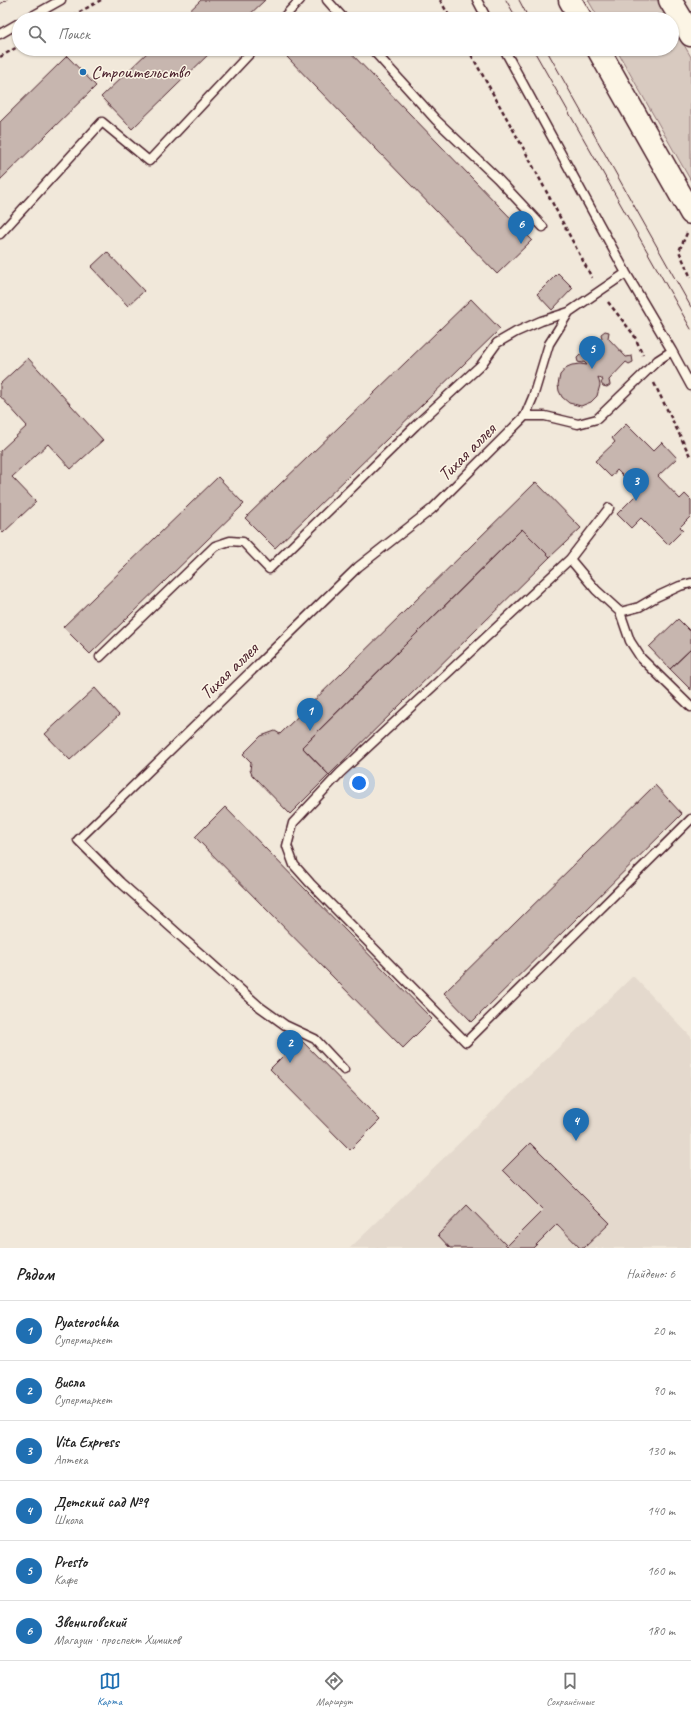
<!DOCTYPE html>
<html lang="ru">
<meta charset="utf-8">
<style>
body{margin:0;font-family:Caveat,sans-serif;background:#f6f6f6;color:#222}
.you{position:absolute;left:359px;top:783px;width:14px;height:14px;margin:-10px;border:3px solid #fff;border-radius:50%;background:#1a73e8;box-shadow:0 0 0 6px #1a73e833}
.badge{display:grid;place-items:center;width:26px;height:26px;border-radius:50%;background:#1f6fb2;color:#fff;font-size:13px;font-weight:700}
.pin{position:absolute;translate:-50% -33px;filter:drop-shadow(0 1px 2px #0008)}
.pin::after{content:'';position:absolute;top:21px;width:14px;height:12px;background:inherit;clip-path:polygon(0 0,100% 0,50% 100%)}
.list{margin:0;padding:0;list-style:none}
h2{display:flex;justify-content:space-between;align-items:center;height:52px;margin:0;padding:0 16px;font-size:17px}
h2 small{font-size:13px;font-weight:400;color:#767676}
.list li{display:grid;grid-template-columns:26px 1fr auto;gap:12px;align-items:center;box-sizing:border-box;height:60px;padding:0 16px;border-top:1px solid #e0e0e0}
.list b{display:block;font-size:15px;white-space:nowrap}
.list p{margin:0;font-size:13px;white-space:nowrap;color:#767676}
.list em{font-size:13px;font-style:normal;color:#767676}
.icon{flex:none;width:22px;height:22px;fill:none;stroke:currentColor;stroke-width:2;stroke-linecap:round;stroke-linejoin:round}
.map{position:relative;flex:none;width:691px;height:1248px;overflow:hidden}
.search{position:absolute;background:#fff;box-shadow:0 1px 3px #0004;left:12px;right:12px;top:12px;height:44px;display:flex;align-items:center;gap:10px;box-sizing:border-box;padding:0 14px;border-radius:22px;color:#767676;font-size:15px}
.sheet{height:412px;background:#fff}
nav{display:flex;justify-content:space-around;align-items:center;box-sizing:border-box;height:56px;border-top:1px solid #e0e0e0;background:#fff;font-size:11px;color:#767676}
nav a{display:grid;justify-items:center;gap:2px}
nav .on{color:#1f6fb2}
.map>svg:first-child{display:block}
.built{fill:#e4d9cd}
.green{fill:#d8cac0;stroke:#917476}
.building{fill:#c7b6af;stroke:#4a1f2b}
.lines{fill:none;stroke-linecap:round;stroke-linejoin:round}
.service-casing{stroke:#4a1f2b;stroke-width:11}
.primary-casing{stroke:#4a1f2b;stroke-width:25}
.path{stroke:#4a1f2b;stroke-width:2.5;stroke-dasharray:4 3;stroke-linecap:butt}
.service{stroke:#fcf5e5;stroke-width:8}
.primary{stroke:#fcf5e5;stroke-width:22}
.tram{stroke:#4a1f2b;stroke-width:1}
.poi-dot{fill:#1f6fb2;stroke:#fcf5e5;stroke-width:1.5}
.labels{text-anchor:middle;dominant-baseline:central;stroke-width:3;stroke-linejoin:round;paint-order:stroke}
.poi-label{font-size:19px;fill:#4a1f2b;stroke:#fcf5e5;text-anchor:start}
.street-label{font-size:19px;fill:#4a1f2b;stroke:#fcf5e5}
</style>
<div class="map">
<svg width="691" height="1248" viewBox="0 0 691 1248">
<rect width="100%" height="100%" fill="#f1e8da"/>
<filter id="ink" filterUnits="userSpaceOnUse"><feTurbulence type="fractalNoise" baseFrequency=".025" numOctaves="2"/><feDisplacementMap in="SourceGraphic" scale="8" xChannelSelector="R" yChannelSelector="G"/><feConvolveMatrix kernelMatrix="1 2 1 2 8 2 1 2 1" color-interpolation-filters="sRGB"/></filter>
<g filter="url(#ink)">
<path class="built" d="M633 976 691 1037V1245L688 1248H350Z"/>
<path class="green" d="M588 0H658L669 19H599Z
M672 24 691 57V181L616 49H672Z"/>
<path class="building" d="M201 0H265L245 19H181Z
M151 49H214L132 129 101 97Z
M296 49H347L532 240 497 274 287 57Z
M67 56 96 86 0 180V122Z
M107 252 144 291 128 306 91 267Z
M558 273 573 288 552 310 537 294Z
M471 299 500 329 275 548 245 518Z
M605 331 609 332 608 338 626 357 632 356 633 362 629 364 626 362 609 380 610 385 607 387 603 386 601 383 603 380 598 377 600 385 597 396 591 402 581 406 569 403 562 397 559 391 558 385 560 375 567 367 572 365 580 364 587 365 584 362 582 363 578 362 577 358 580 355 584 356 602 338 601 334Z
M28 358 103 440 71 469 48 444 12 477 36 502 3 533 0 530V451L27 426 0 396V384Z
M626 424 653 451 662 442 677 458 658 476 680 499 685 494 691 500V516L680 527 683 530 668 545 641 518 631 528 617 514 639 492 617 470 611 477 595 461 615 442 612 438Z
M218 477 244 504 90 654 63 627Z
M536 482 581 528 550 557 522 529 302 747 329 775 290 814 252 775 250 770 251 762 243 754 261 736 275 731 280 734Z
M522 529 550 557 329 775 302 747Z
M678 619 691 632V649L670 669 649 647Z
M691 649V690L670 669Z
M95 688 119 715 70 760 45 734Z
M655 785 682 814 472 1022 444 993Z
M225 807 432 1019 403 1048 195 837Z
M300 1039 380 1120 350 1150 270 1069Z
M530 1143 610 1223 584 1248H580L557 1224 533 1248H450L438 1235 467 1205 507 1246 543 1210 503 1170Z"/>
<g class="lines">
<g class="service-casing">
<path id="service" d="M327 0 344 19
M477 0 487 19
M27 19 61 0
M282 19 300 0
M0 34 19 23
M372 49 436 120 497 178 543 227
M504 49 626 273 672 351 691 386
M0 234 102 122 149 161 254 49
M525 416H545L578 424 597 419 658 360 672 351
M609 508 570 559 596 590 620 612 639 607 656 597 680 586 691 583
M570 559 340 773 293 823 287 846 294 865 310 883 466 1042 691 819
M620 612 630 641 641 658 691 707
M100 657 215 546 230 541 243 542 269 569 415 426 481 365 497 343 516 332 541 321 569 312 626 273
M344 1070 315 1039 285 1025 260 1007 120 882 78 840 358 567 432 509 525 416 533 397 549 344 569 312"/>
</g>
<g class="primary-casing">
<path id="primary" d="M570 0 581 19
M670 0 691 35
M598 49 691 213"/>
</g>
<path class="path" d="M440 0 451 19
M67 19 101 0
M468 49 525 151 592 278
M0 57 19 46
M687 233 679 251 691 278
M608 302 634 335 643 355
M654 383 691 458"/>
<use href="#service" class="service"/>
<use href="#primary" class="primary"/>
<path class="tram" d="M506 0 517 19
M519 0 529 19
M0 4 7 0
M533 49 691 329
M546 49 691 307"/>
</g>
</g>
<circle class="poi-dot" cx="83" cy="72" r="4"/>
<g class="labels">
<g class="poi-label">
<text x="91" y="72">Строительство</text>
</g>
<g class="street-label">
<text transform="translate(467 452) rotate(-45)">Тихая аллея</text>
<text transform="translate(229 671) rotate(-44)">Тихая аллея</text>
</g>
</g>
</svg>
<div class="you"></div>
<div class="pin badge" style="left:310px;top:731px">1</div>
<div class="pin badge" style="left:290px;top:1063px">2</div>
<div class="pin badge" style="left:636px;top:501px">3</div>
<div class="pin badge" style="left:576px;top:1141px">4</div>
<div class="pin badge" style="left:592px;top:369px">5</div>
<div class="pin badge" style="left:521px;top:244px">6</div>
<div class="search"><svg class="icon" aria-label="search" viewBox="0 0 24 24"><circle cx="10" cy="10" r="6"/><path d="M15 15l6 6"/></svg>Поиск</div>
</div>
<section class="sheet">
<h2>Рядом<small>Найдено: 6</small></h2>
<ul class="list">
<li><span class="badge">1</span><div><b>Pyaterochka</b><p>Супермаркет</p></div><em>20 m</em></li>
<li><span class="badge">2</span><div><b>Висла</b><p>Супермаркет</p></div><em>90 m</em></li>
<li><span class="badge">3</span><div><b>Vita Express</b><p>Аптека</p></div><em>130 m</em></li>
<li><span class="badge">4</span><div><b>Детский сад №9</b><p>Школа</p></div><em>140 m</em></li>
<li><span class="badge">5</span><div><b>Presto</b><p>Кафе</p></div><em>160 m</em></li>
<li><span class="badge">6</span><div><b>Звениговский</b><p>Магазин · проспект Химиков</p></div><em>180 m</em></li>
</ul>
</section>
<nav>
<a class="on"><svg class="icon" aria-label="map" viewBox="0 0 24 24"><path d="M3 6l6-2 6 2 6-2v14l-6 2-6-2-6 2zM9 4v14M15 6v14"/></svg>Карта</a>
<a><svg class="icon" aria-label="directions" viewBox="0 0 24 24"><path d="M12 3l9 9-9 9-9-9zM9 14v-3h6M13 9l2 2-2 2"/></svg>Маршрут</a>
<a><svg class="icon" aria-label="saved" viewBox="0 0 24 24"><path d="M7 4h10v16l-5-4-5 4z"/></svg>Сохранённые</a>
</nav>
